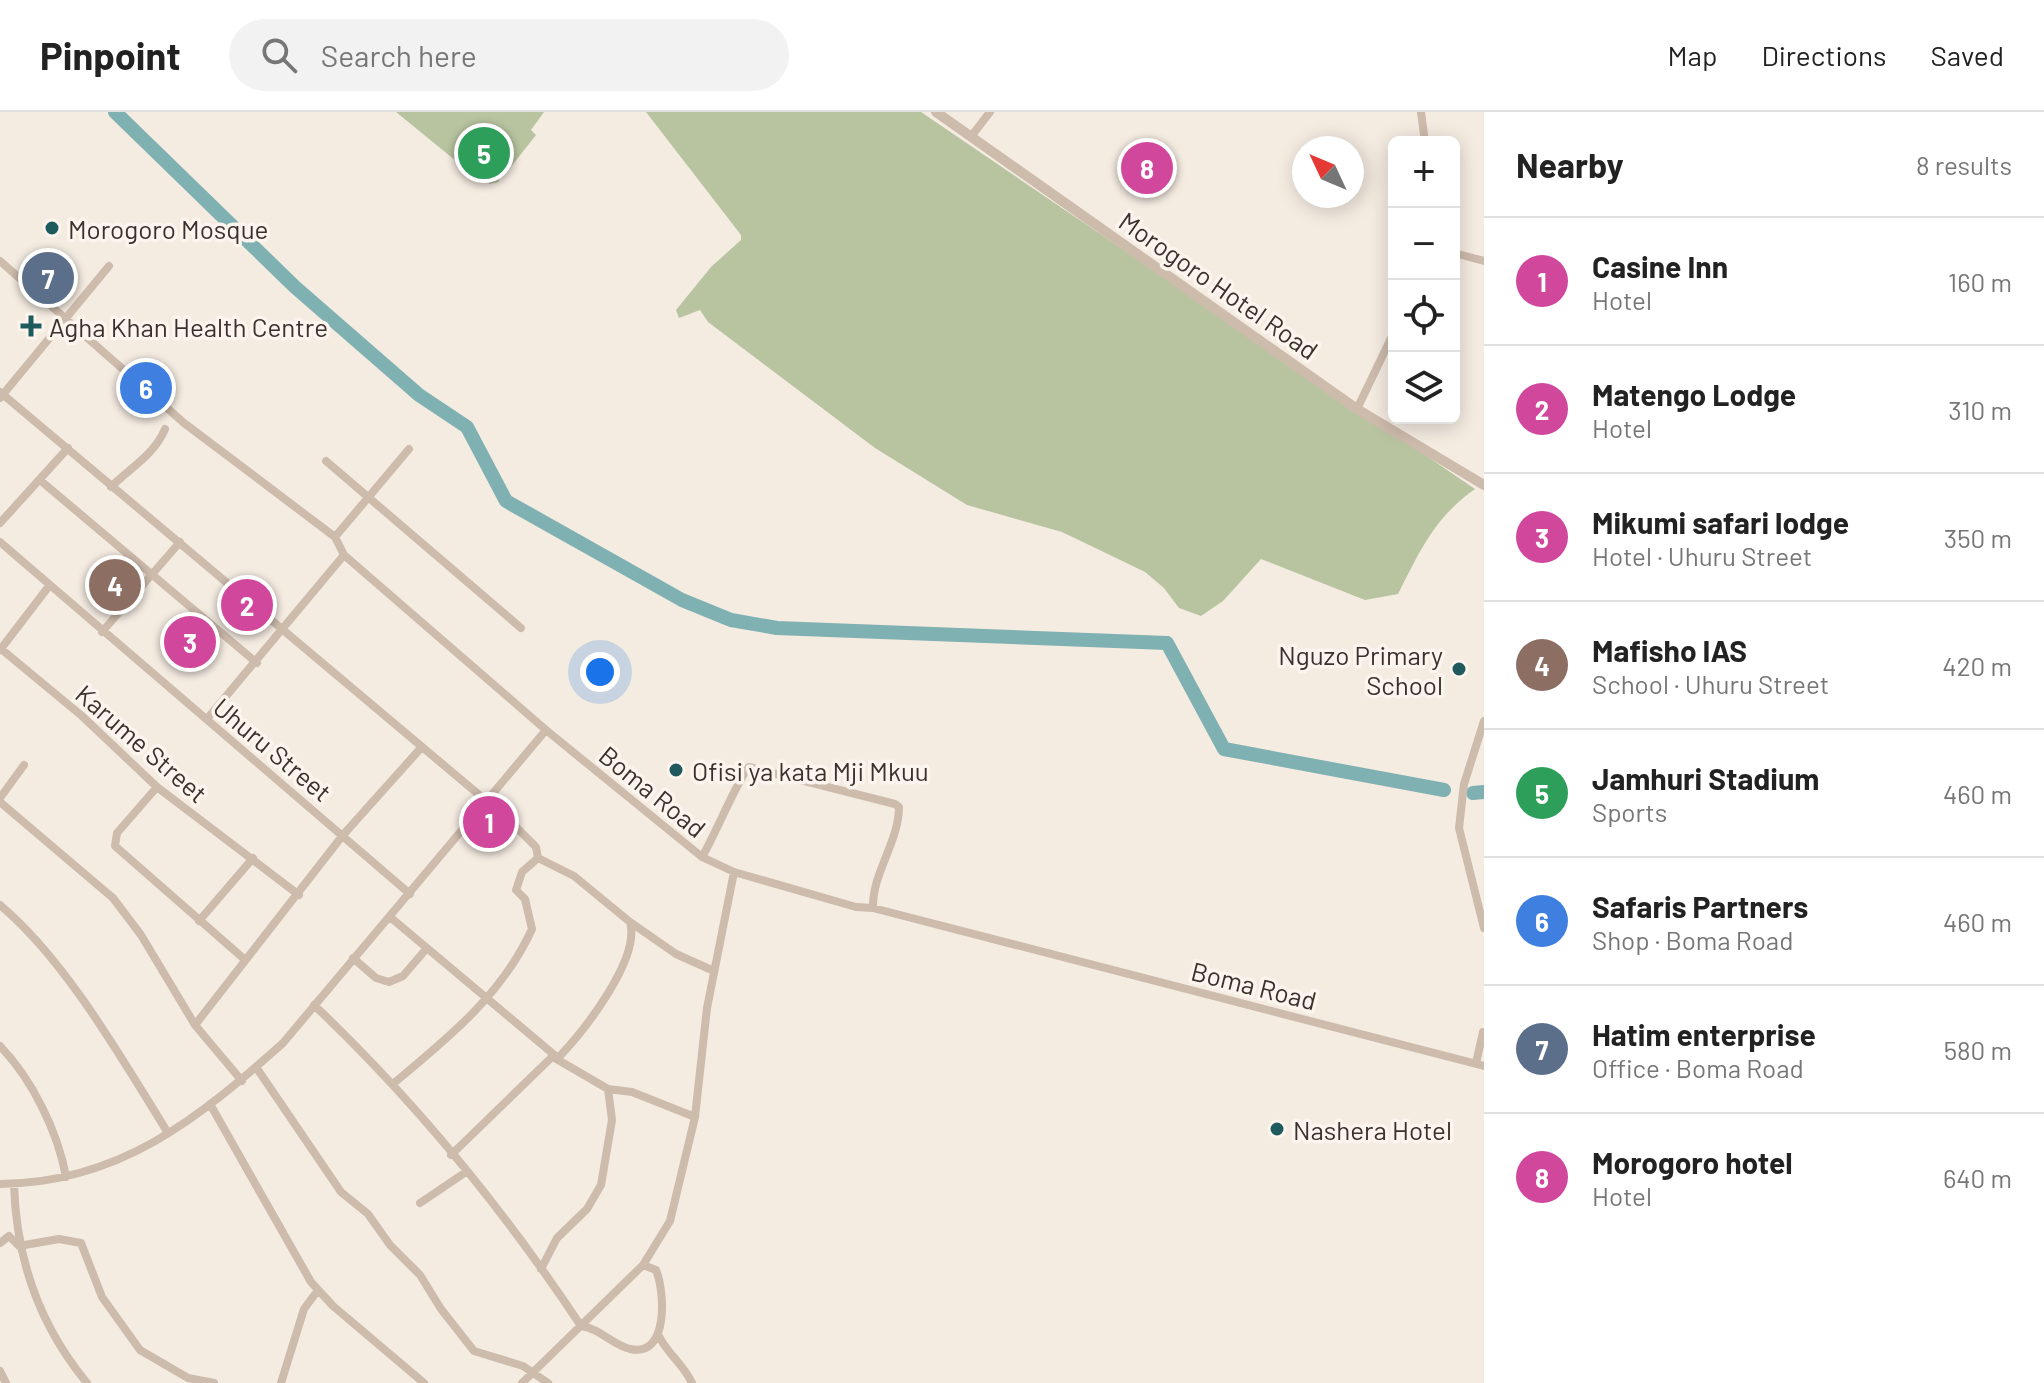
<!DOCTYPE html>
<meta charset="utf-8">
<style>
body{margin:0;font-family:Barlow,sans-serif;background:#f2f2f2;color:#222}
.controls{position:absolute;right:24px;top:24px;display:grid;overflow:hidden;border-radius:12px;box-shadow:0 4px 20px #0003}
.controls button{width:72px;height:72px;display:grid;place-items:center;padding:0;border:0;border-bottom:2px solid #e0e0e0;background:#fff;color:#222;font:40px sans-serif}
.compass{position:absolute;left:1292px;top:24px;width:72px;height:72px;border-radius:50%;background:#fff;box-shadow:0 4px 20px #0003;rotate:314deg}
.you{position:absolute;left:600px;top:560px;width:28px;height:28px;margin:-20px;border:6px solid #fff;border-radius:50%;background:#1a73e8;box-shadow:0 0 0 12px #1a73e833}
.badge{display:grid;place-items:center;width:52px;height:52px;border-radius:50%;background:#1f5a5e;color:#fff;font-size:26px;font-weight:700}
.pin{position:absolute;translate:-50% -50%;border:4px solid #fff;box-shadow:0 2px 8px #0006}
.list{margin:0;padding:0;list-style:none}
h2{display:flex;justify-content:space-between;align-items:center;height:104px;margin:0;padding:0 32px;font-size:34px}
h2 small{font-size:26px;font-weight:400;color:#767676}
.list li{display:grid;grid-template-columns:52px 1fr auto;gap:24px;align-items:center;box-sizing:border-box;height:128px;padding:0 32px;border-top:2px solid #e0e0e0}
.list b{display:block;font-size:30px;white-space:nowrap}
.list p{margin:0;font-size:26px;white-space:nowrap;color:#767676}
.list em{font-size:26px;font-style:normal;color:#767676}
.icon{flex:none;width:44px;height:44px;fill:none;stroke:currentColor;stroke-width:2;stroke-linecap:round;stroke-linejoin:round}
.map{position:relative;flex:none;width:1484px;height:1271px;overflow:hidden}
header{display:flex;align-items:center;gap:48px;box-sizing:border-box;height:112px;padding:0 40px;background:#fff;border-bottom:2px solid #e0e0e0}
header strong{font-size:38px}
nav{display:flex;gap:44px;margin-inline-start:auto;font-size:28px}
.search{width:560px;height:72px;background:#f2f2f2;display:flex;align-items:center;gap:20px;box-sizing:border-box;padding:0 28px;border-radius:44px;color:#767676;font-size:30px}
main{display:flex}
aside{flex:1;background:#fff}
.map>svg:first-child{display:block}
.green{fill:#b8c4a0}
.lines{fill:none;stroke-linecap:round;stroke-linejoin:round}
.river{stroke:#7fb0b2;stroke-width:14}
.minor{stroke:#cdbbac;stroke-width:8}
.tertiary{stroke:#cdbbac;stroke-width:10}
.poi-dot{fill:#1f5a5e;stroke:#fbf5ee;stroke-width:3}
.labels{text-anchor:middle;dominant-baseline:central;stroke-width:7;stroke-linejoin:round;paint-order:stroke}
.poi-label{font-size:26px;fill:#3b302b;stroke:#fbf5ee;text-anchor:start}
.street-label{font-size:26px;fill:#3b302b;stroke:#fbf5ee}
</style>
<header>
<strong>Pinpoint</strong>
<div class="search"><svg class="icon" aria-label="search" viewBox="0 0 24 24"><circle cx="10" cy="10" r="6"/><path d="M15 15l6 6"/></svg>Search here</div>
<nav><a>Map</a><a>Directions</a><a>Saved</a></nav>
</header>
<main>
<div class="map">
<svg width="1484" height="1271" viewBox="0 0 1484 1271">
<rect width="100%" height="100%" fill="#f4ebe1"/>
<path class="green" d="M396 0H544L531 18 536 23 506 61 498 65 499 70 489 72 487 62H472Z
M646 0H921L1475 377C1434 406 1420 439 1398 482L1365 488 1261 447 1223 489 1201 504 1179 496 1164 476 1145 460 1114 445 1062 420 967 393 875 336 708 210 700 198 679 206 676 198 711 155 741 128V123Z"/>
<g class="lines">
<path class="river" d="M115 0 295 175 419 283 467 315 506 389 682 488 731 508 777 516 1167 531 1224 637 1444 678
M1473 681 1484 680"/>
<path class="minor" d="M1421 0 1425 30
M973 22 990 0
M1454 141 1484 149
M0 149 184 311 335 425 344 443 546 618 702 745 734 760 856 795 873 796 1484 954
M0 280 509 708 536 735 538 746 574 764 630 810C641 847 583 920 558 946
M0 286 109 154
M1357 297 1394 220
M326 349 521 516
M41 369 257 551
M111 375C130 356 155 342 165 317
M0 411 68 336
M335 425 409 337
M0 430 410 782
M102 520 180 430
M0 536 82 604 157 675 299 783
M0 538 49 474
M207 607 344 443
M1484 609 1464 672 1459 716 1484 816
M157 675 117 721 115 734 243 846
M0 686 24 653
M0 690 113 786 141 823 195 913 242 969
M702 745C712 729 741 661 749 655L895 692 899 695C899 730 872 761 873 796
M0 793C66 848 123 949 168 1021
M390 805 558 946
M199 809 253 746
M630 810 676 842 714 859
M353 846 376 866 389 870 403 864 427 836
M314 893C414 988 504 1098 581 1214 601 1217 611 1232 630 1237 669 1246 665 1180 656 1158L643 1153
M195 913 343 723 420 637
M0 934C32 967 58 1020 66 1065
M553 945 608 977 632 980 695 1005
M1476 951 1483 920
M256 955 341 1080 368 1102 390 1133 420 1163 441 1197 474 1239 523 1254 548 1271
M394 971C448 926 502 883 532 817L525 787 516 778 522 760 538 746
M210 992 311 1170 333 1194 424 1271
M451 1043 552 945
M0 1072C119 1071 198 1007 283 931L546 618
M14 1072C16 1146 39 1213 87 1271
M420 1091 466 1060
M0 1131 9 1124 19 1134 59 1127 81 1131 102 1185 140 1238 188 1266 214 1271
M541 1157 557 1126 587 1097 601 1073 612 1008 608 977
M658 1222C666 1241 682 1250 692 1271
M0 1259 6 1271
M281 1271 304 1197 318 1178
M522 1271 643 1153 670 1109 695 1005 707 896 734 760"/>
<path class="tertiary" d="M936 0 1357 297 1484 373"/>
</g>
<g class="poi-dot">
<circle cx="52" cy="116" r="8"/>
<path d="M27 202h8v8h8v8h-8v8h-8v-8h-8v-8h8z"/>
<circle cx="1459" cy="557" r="8"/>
<circle cx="676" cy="658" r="8"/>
<circle cx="1277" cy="1017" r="8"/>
</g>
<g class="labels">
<g class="poi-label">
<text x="68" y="116">Morogoro Mosque</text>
<text x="49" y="214">Agha Khan Health Centre</text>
<text x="1443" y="542" text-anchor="end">Nguzo Primary<tspan x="1443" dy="30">School</tspan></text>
<text x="692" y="658">Ofisi ya kata Mji Mkuu</text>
<text x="1293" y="1017">Nashera Hotel</text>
</g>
<g class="street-label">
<text transform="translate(1219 173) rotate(35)">Morogoro Hotel Road</text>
<text transform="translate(142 631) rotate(41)">Karume Street</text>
<text transform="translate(273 637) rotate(40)">Uhuru Street</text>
<text transform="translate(653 679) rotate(39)">Boma Road</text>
<text transform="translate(1254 873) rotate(14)">Boma Road</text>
</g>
</g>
</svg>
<div class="controls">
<button>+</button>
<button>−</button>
<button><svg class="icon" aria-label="locate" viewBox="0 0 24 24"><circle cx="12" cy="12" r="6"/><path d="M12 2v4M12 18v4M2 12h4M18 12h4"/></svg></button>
<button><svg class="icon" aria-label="layers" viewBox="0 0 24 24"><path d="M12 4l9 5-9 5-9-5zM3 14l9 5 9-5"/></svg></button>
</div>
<svg class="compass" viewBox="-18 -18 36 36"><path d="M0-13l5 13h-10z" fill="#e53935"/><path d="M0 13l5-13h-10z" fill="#767676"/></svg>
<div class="you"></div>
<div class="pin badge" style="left:489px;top:710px;background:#d1479c">1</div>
<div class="pin badge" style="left:247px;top:493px;background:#d1479c">2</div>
<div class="pin badge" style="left:190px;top:530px;background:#d1479c">3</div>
<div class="pin badge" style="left:115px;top:473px;background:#8d6e63">4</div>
<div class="pin badge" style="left:484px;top:41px;background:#2e9e5b">5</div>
<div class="pin badge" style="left:146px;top:276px;background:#3f7fe0">6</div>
<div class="pin badge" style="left:48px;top:166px;background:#5c6f8a">7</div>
<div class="pin badge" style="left:1147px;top:56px;background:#d1479c">8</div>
</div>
<aside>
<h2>Nearby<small>8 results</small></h2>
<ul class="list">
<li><span class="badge" style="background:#d1479c">1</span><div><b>Casine Inn</b><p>Hotel</p></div><em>160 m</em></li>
<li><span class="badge" style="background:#d1479c">2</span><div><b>Matengo Lodge</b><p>Hotel</p></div><em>310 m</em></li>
<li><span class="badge" style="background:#d1479c">3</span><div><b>Mikumi safari lodge</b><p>Hotel · Uhuru Street</p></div><em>350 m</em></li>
<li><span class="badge" style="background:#8d6e63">4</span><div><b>Mafisho IAS</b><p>School · Uhuru Street</p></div><em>420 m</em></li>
<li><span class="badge" style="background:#2e9e5b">5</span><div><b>Jamhuri Stadium</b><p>Sports</p></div><em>460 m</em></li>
<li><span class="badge" style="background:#3f7fe0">6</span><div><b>Safaris Partners</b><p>Shop · Boma Road</p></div><em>460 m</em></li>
<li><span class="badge" style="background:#5c6f8a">7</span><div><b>Hatim enterprise</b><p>Office · Boma Road</p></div><em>580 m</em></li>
<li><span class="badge" style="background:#d1479c">8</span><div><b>Morogoro hotel</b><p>Hotel</p></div><em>640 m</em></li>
</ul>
</aside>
</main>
